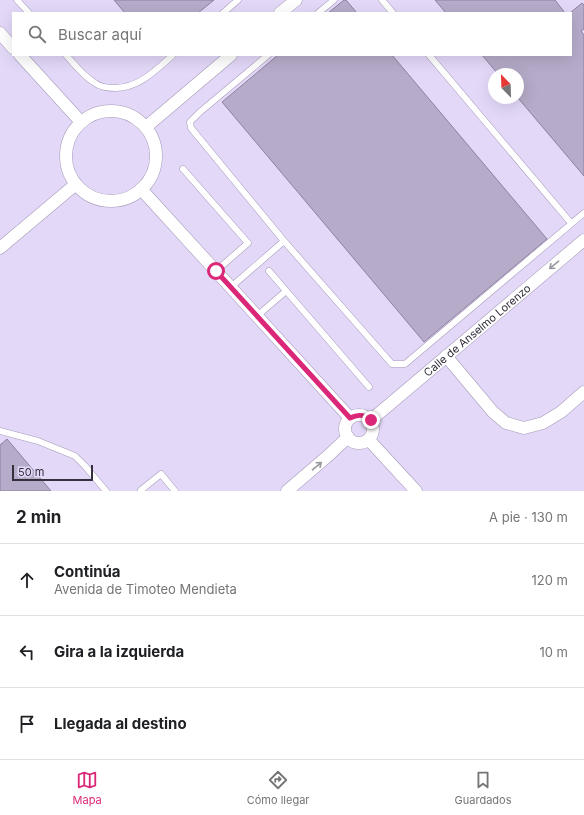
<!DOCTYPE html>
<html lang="es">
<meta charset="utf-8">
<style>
body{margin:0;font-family:Inter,sans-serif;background:#f6f6f6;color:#202124}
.compass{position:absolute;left:488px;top:68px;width:36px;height:36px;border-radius:50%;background:#fff;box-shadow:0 4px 16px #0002;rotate:337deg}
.scale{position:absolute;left:12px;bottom:10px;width:81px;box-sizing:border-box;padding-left:4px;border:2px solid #35303d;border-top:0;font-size:11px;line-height:14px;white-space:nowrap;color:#35303d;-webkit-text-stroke:3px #e3d8f8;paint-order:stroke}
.stop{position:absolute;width:12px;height:12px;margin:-9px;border:3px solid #db2777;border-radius:50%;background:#fff}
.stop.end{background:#db2777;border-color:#fff;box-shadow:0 1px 4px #0008}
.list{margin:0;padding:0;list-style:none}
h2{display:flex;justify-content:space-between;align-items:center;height:52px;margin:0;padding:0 16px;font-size:17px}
h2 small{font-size:13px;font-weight:400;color:#757577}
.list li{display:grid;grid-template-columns:26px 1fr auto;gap:12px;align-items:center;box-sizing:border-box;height:72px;padding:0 16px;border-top:1px solid #e0e0e0}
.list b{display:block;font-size:15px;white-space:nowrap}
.list p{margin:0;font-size:13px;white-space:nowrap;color:#757577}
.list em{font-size:13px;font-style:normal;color:#757577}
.icon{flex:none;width:22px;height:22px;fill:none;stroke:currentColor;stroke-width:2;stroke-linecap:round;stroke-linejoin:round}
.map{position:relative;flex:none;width:584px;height:491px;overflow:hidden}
.search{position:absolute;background:#fff;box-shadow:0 4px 16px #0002;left:12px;right:12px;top:12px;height:44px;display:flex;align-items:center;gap:10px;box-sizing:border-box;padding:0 14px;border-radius:0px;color:#757577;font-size:15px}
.sheet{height:268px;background:#fff}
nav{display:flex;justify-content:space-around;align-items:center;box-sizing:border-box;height:56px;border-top:1px solid #e0e0e0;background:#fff;font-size:11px;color:#757577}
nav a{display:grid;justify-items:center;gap:2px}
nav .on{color:#db2777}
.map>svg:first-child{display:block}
.building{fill:#b6abc9;stroke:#8c829f}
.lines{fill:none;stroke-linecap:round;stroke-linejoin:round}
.lane-casing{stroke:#a59ab8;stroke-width:7}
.street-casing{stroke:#a59ab8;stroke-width:13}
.lane{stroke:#fff;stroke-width:6}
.street{stroke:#fff;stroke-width:12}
.oneway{stroke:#9a989e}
.route{stroke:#db2777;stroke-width:5}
.labels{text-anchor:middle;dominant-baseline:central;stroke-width:3;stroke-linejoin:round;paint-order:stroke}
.street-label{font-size:11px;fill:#35303d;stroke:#e3d8f8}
</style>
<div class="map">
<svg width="584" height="491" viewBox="0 0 584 491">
<rect width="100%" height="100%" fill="#e3d8f8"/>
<path class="building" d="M114 0H214L198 13H125Z
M344 0H346L357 13H328Z
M435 0H555L565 13H446Z
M582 3 584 5V29L581 31 584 35V176L518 98V74H498L482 55H571L570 13Z
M278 55H392L547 239 424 342 222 102Z
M7 439 51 491H0V445Z"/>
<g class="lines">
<g class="lane-casing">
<path id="lane" d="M17 0 29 13
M382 0 393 13
M223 13 238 0
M318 13 334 0
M66 55C75 65 83 76 95 83 100 87 109 88 115 88 139 88 156 70 173 55
M268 55 200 112 190 122 191 128 284 241 392 364H405L584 213
M429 55 571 223
M183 169 248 243 216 271
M269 271 369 387
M231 287 284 241
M257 316 286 291
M0 431 38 441 75 456 85 466 106 491
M142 491 141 490 161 474 175 491"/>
</g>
<g class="street-casing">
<g id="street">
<path d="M280 13 296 0"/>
<path d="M0 33 13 48"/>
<path d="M20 55 81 122"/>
<circle cx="111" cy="156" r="45"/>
<path d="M146 127 231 55"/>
<path d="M141 189 350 418"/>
<path d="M0 248 76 184"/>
<path d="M446 356 493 412 506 423 524 428 543 423 561 412 584 392"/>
<circle cx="359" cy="429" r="14"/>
<path id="s1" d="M371 420 584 240"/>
<path d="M369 440 416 491"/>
<path d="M287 491 329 455 348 437"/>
</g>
</g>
<use href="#lane" class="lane"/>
<use href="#street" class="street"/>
</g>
<defs><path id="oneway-shaft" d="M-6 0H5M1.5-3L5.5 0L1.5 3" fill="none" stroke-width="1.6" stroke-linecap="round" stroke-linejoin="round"/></defs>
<g class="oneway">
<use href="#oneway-shaft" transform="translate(554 265) rotate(140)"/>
<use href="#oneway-shaft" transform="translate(317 466) rotate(-40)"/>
</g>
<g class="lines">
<path class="route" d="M216 271 350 418C358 414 364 414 371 420"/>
</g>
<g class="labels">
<g class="street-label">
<text stroke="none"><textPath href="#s1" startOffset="139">Calle de Anselmo Lorenzo</textPath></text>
</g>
</g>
</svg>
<svg class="compass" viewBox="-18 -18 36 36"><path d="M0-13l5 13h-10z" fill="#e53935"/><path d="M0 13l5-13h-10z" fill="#757577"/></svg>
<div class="scale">50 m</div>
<div class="stop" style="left:216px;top:271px"></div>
<div class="stop end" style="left:371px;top:420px"></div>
<div class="search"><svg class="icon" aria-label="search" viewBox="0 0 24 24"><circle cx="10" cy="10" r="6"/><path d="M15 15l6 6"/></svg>Buscar aquí</div>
</div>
<section class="sheet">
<h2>2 min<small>A pie · 130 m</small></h2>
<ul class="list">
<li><svg class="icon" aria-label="ahead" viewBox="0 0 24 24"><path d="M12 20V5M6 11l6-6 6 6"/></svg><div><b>Continúa</b><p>Avenida de Timoteo Mendieta</p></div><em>120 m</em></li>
<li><svg class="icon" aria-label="left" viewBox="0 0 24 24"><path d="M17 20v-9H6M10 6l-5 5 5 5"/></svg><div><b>Gira a la izquierda</b></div><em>10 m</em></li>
<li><svg class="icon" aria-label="arrive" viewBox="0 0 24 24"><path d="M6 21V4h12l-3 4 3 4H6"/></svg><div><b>Llegada al destino</b></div></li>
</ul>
</section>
<nav>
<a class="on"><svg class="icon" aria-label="map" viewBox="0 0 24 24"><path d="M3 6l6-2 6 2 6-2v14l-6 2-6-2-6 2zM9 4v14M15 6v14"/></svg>Mapa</a>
<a><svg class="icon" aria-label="directions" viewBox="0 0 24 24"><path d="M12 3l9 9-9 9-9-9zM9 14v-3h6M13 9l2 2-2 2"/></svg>Cómo llegar</a>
<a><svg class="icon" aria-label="saved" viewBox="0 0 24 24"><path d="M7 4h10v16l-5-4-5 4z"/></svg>Guardados</a>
</nav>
